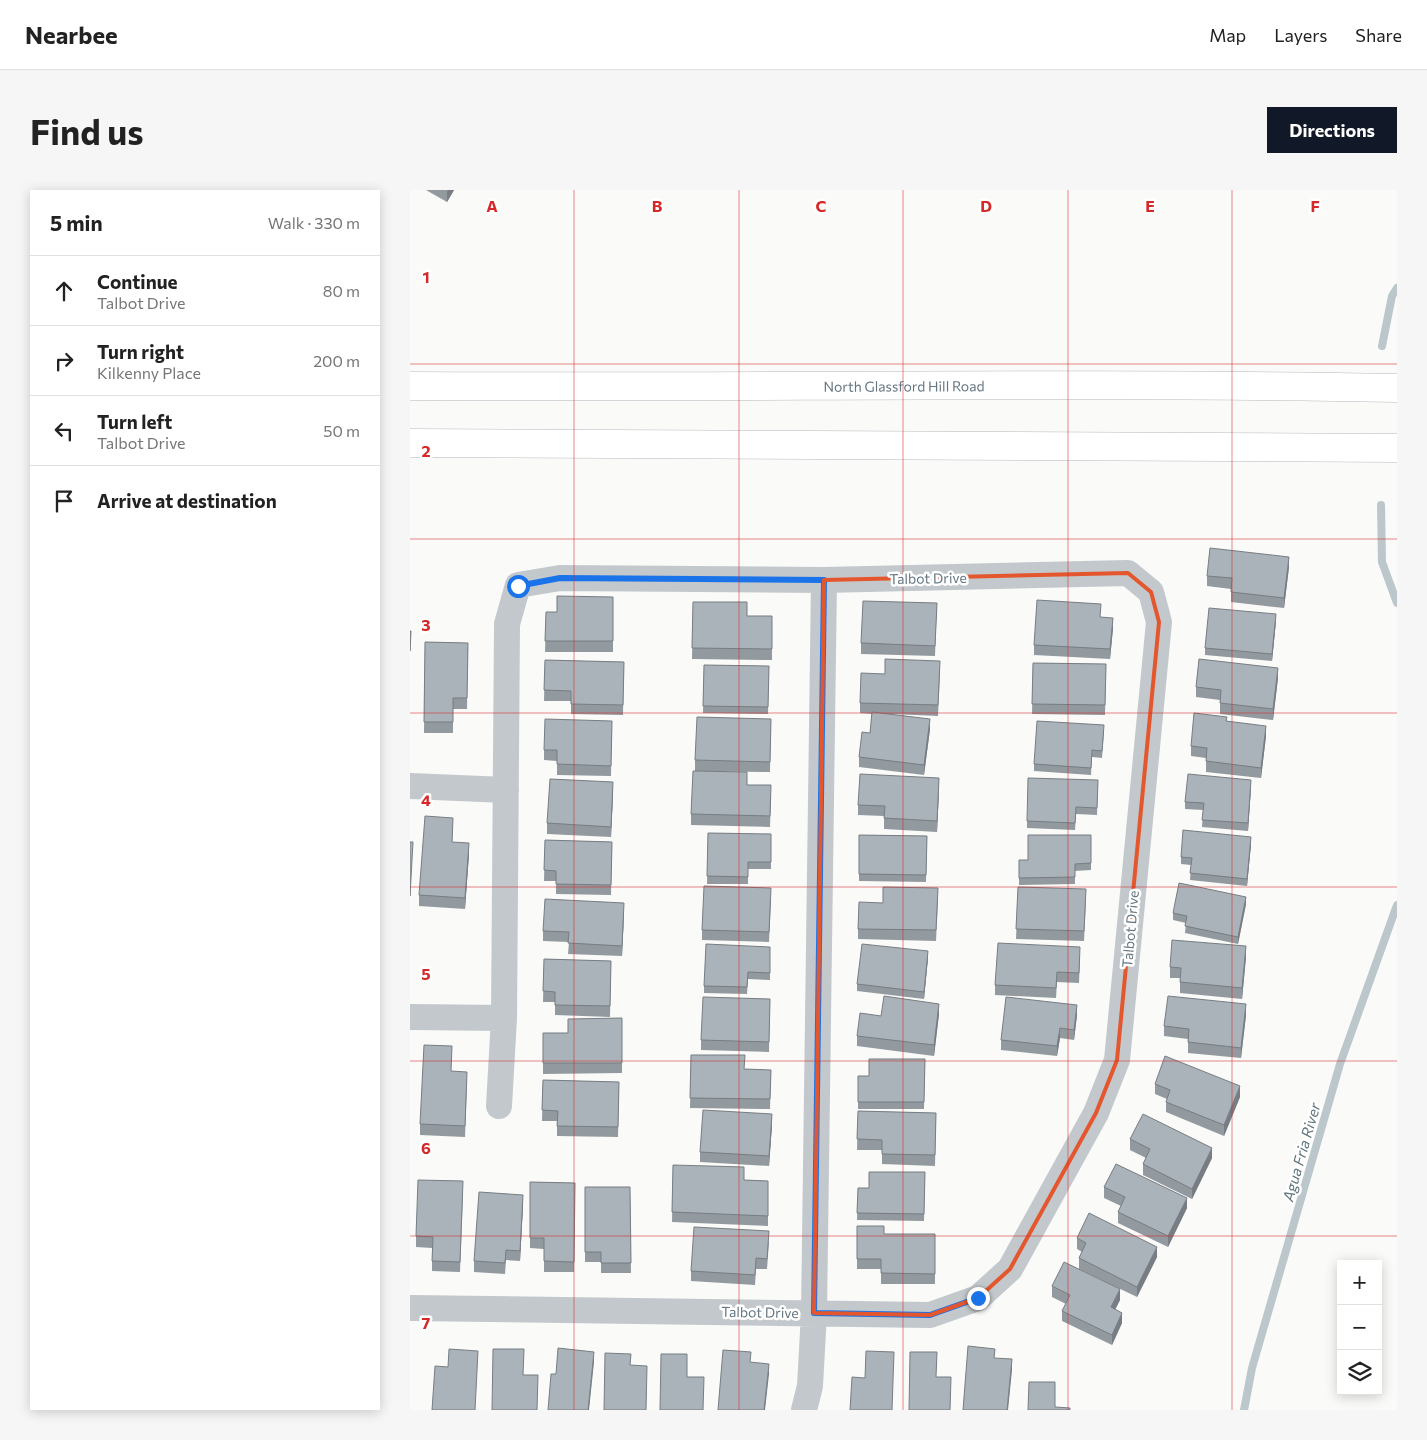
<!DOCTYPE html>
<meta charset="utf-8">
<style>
body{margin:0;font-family:Commissioner,sans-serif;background:#f6f6f6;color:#222}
.controls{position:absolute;right:15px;bottom:15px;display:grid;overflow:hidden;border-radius:0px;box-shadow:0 2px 12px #0003}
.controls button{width:45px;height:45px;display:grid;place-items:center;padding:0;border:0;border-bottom:1px solid #e0e0e0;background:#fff;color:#222;font:25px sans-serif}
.stop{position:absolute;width:15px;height:15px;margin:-11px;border:4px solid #1a73e8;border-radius:50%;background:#fff}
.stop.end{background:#1a73e8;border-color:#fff;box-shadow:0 1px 5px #0008}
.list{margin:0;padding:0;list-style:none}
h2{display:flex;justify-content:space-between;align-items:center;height:65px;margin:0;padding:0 20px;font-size:21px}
h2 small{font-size:16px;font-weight:400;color:#767676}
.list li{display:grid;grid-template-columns:32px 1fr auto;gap:15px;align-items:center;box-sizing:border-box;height:70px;padding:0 20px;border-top:1px solid #e0e0e0}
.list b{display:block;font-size:19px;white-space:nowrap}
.list p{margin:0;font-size:16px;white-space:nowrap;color:#767676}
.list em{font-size:16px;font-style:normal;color:#767676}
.icon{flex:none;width:28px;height:28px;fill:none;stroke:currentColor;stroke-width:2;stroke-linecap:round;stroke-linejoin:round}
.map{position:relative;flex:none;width:987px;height:1220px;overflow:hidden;border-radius:0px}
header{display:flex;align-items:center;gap:30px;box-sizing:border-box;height:70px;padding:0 25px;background:#fff;border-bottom:1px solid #e0e0e0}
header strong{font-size:24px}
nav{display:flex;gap:28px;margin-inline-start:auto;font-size:18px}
.intro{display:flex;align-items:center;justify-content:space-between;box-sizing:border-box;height:120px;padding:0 30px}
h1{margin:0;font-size:35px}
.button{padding:12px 22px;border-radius:0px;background:#111827;color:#fff;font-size:18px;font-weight:700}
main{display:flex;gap:30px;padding:0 30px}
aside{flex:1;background:#fff;border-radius:0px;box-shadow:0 2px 12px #0003}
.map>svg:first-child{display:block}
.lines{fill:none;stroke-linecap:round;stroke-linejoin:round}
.stream{stroke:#bbc7cb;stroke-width:8}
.primary-casing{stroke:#b5babe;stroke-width:29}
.street{stroke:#c3c8cc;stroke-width:26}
.primary{stroke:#fff;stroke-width:28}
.wall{fill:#929a9f}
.shaded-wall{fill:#777d82}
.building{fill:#aab3b9;stroke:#777d82}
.route{stroke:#1a73e8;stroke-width:6}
.marked{fill:none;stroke:#e4572e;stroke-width:4;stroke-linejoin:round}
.grid{fill:none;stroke:#d62828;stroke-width:1;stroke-opacity:0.55}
.labels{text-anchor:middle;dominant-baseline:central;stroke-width:5;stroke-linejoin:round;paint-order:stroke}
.street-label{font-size:14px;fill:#657683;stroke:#fff}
.water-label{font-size:15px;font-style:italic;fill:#60757c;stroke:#fff}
.grid-label{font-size:16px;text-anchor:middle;font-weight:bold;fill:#d62828;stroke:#fff;stroke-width:5;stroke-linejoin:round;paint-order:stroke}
</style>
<header>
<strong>Nearbee</strong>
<nav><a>Map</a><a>Layers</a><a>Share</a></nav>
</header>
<div class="intro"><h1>Find us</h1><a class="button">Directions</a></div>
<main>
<aside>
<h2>5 min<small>Walk · 330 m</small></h2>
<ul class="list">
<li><svg class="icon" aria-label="ahead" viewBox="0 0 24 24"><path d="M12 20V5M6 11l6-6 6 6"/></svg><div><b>Continue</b><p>Talbot Drive</p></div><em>80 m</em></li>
<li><svg class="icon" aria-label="right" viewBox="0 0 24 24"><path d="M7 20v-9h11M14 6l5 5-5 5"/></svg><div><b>Turn right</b><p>Kilkenny Place</p></div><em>200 m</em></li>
<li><svg class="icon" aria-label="left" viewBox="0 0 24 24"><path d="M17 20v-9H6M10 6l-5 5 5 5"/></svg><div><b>Turn left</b><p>Talbot Drive</p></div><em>50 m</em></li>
<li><svg class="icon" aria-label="arrive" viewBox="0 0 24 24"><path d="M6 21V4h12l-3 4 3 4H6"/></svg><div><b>Arrive at destination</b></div></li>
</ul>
</aside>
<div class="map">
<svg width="987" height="1220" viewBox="0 0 987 1220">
<rect width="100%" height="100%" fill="#fafaf8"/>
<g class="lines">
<path class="stream" d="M972 156 982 106 987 98
M971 315 972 372 987 413
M834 1220 842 1178 930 874 987 715"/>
<g class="primary-casing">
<g id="primary">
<path id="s1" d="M0 196C329 198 658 192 987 198"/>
<path d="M0 253 987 258"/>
</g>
</g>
<path class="street" d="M0 596 96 600
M0 827 94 828
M0 1118 520 1125 568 1108 600 1079 686 923 707 870 749 432 741 402 718 383 414 390 150 388 108 395 97 434 94 828 89 916
M394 1220 400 1196 404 1123 414 390"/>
<use href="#primary" class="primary"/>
</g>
<path class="wall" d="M16 0H44L37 12Z
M879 377 874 418 821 412V399L797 396V386Z
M203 407V462H135L136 422H147Z
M283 412 337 426H362V470L282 469Z
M527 413 525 466 451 464V453Z
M866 431 862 471 795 465V458Z
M703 438 700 469 624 465V455Z
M15 452 58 453 57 519H43V543H14Z
M135 470 214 472 213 525 161 524V511H134Z
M623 473 696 474 695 525 622 524Z
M294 475 359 476 358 524 293 523Z
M530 481 528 526 481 524 520 539 514 585 449 577V567L460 543 462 524 450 523V513L475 484Z
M868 488 863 530 810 524V510L786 507V497Z
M361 529 360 582 285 581V570Z
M202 531 201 586 147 585V571L134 570V560Z
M817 531 856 546 851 588 796 582V568L781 566V556Z
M694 542 692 568 682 567 681 585 624 581V574Z
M688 590 687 625 666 624 665 640 617 638V631Z
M337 595 361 606 360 637 281 635V624Z
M841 597 838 641 792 637 793 620 775 619V612Z
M529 599 527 642 474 639V626L448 625V615Z
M203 603 201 647 137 644V633Z
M43 638 42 652 59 664 55 719 9 716V705Z
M298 643 361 644V679H338V694H297Z
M449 645 517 646 516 692 449 691Z
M681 645V680L665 681V694L609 695V670H618Z
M135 650 202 652 201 705 146 704V691H134Z
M841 654 837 696 780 690 781 675 771 674V667Z
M608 697 676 709 674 751 606 749Z
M361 709 359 752 292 750V740Z
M528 709 526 751 448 749V739L473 713Z
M836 714 828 754 775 743 776 733 763 730V723Z
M214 723 212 766 158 764 159 752 133 751V741Z
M360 757V790L338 789 337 804 294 803V796Z
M670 767 669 793 647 792 646 808 585 805V795Z
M836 767 832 809 770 803V788H760V777Z
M518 768 514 809 447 801V794Z
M134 769 201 771 200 827 145 825V812H133Z
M360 809 359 862 291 860V850Z
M529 824 524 866 447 856V846L471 826Z
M667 825 664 850 650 848 647 866 591 860V850Z
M836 825 831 868 778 863V849L754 846V836Z
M212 828V883L133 884V843H158Z
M281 865 335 879 361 880 360 919 280 918Z
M515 869 514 919H448V886H459Z
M41 881 57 892 55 947 10 945V934Z
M133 890 209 892 208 947 147 946V931H132Z
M745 894 830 907 814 946 756 922V912L757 909 745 904Z
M448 921 526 923 525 976 472 974V960H447Z
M362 935 359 976 290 972V962Z
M720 949 802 968 782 1009 733 985V974L736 968 720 960Z
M263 975 334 990 358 991V1036L262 1032Z
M515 982 514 1031 447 1030 448 998H459Z
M120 992 165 993 164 1082H134V1059L120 1058Z
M175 997H220L221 1083H191V1072H175Z
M694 997 777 1018 758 1057 708 1033V1022L711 1016 694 1008Z
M53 1002 50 1082 22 1081V1058L6 1057V1046Z
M113 1015 110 1071 96 1070 95 1084 64 1082V1071Z
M447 1036 474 1044H525V1094H471V1079H447Z
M667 1048 747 1067 727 1107 669 1079V1068L672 1062 667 1059Z
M359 1052 357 1079H346L345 1095 281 1091V1081Z
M642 1096 710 1110 705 1119 712 1133 702 1155 652 1131V1121L656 1114 642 1107Z"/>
<path class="shaded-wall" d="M38 0H44L37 12V2Z
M879 367V377L874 418V408Z
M866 424V431L862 471V464Z
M703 428V438L700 469V459Z
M868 478V488L863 530V519Z
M520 529V539L514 585V575Z
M856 536V546L851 588V578Z
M529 588V599L527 642V631Z
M841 590V597L838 641V633Z
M203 592V603L201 647V637Z
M841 647V654L837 696V689Z
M59 653V664L55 719V708Z
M836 707V714L828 754V747Z
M214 713V723L212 766V756Z
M836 756V767L832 809V798Z
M518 761V768L514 809V802Z
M529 814V824L524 866V855Z
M836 814V825L831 868V858Z
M667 815V825L664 850V840Z
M650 838V848L647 866V856Z
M830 896V907L814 946V935Z
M362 924V935L359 976V966Z
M802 958V968L782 1009V999Z
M113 1005V1015L110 1071V1061Z
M777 1008V1018L758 1057V1046Z
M747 1057V1067L727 1107V1097Z
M710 1099V1110L701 1128V1117Z
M712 1123V1133L702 1155V1145Z
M184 1162V1172L179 1220H178Z
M602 1169V1180L598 1220H597Z
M359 1174V1184L355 1220H354Z"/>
<path class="building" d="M800 358 879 367 874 408 821 402 822 388 797 386Z
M147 406 203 407V451H135L136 422H147Z
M627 410 691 414 690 427 703 428 700 459 624 455Z
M453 411 527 413 525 456 451 453Z
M283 412H337V426H362V459L282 458Z
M799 418 866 424 862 464 795 458Z
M0 441H1L0 461Z
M15 452 58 453 57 508H43V532H14Z
M475 469 530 471 528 515 450 513 451 483 475 484Z
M789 469 868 478 863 519 810 513 811 500 786 497Z
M135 470 214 472 213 515 161 514V501L134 500Z
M623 473 696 474 695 515 622 514Z
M294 475 359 476 358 517 293 516Z
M462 522 520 529 514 575 449 567 452 542 460 543Z
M784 523 817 527 816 531 856 536 851 578 796 571 797 558 781 556Z
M287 527 361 529 360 572 285 570Z
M135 529 202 531 201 576 147 574V560H134Z
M627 531 694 535 692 561 682 560 681 578 624 574Z
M283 581 337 582V595H361L360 626 281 624Z
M450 584 529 588 527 631 474 628 475 616 448 615Z
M778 584 841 590 838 633 792 630 794 613 775 612Z
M618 588 688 590 687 618 666 617 665 633 617 631Z
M140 589 203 592 201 637 137 633Z
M15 626 43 628 42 652 59 653 55 708 9 705Z
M773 640 841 647 837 689 780 683 782 668 771 667Z
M298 643 361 644V672H338V687L297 686Z
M449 645 517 646 516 685 449 684Z
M618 645H681V673L665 674V687L609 688V670H618Z
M135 650 202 652 201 695 146 694V681L134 680Z
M0 652H3L0 706Z
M769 693 836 707 828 747 775 736 777 726 763 723Z
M294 696 361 698 359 742 292 740Z
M473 697 528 698 526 740 448 739 449 712 473 713Z
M608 697 676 699 674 741 606 739Z
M135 709 214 713 212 756 158 753 159 742 133 741Z
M762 750 836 756 832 798 770 792 771 778 760 777Z
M588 753 670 757 669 783 647 782 646 798 585 795Z
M296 754 360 757V783L338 782 337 797 294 796Z
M452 754 518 761 514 802 447 794Z
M134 769 201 771 200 816 145 815V802L133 801Z
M474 806 529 814 524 855 447 846 450 823 471 826Z
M758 806 836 814 831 858 778 852 779 839 754 836Z
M293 807 360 809 359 852 291 850Z
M596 807 667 815 664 840 650 838 647 856 591 850Z
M212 828V873H133V843H158V829Z
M14 855 42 856 41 881 57 882 55 936 10 934Z
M281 865H335L334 879 361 880 360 909 280 908Z
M755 866 830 896 814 935 756 912 760 900 745 894Z
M459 869H515L514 912H448V886H459Z
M133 890 209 892 208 937 147 936 148 921 132 920Z
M293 920 362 924 359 966 290 962Z
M448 921 526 923 525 965 472 964V950L447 949Z
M733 924 802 958 782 999 733 974 740 959 720 949Z
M706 974 777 1008 758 1046 708 1022 715 1007 694 997Z
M263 975 334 977V990L358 991V1026L262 1022Z
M459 982H515L514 1024 447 1023 448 998H459Z
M8 990 53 991 50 1072 22 1071 23 1047 6 1046Z
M120 992 165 993 164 1072 134 1071V1048H120Z
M175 997H220L221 1073H191V1062H175Z
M69 1002 113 1005 110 1061 96 1060 95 1073 64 1071Z
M679 1023 747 1057 727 1097 669 1068 676 1053 667 1048Z
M447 1036H474V1044H525V1084L471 1083V1069H447Z
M284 1037 359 1041 357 1069 346 1068 345 1085 281 1081Z
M654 1072 710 1099 701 1117 712 1123 702 1145 652 1121 660 1105 642 1096Z
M558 1156 585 1159 584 1168 602 1169 597 1220H553Z
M148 1158 184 1162 178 1220H138L141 1184H146Z
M39 1159 68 1161 65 1220H22L25 1176 38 1177Z
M83 1159H114L113 1185H128L127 1220H82Z
M313 1160 341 1162 340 1172 359 1174 354 1220H308Z
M456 1161 484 1162 482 1220H440L442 1187 455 1188Z
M500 1162H527L526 1187H541L540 1220H499Z
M195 1163 221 1164 220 1175 237 1176 236 1220H194Z
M251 1164H277V1187H294L293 1220H250Z
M619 1192H645V1217L660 1218V1220H618Z"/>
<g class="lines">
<path class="route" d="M108 396 150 388 414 390 404 1123 520 1125 568 1108"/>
</g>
<path class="marked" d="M718 383 741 402 749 432 707 870 686 923 600 1079 568 1108 520 1125 404 1123 414 390Z"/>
<path class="grid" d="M164 0V1220M329 0V1220M493 0V1220M658 0V1220M822 0V1220M0 174H987M0 349H987M0 523H987M0 697H987M0 871H987M0 1046H987"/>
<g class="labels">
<g class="street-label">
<text stroke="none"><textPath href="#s1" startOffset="494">North Glassford Hill Road</textPath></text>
<text transform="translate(518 388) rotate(-1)">Talbot Drive</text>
<text transform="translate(720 739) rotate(-85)">Talbot Drive</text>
<text transform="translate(350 1122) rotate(1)">Talbot Drive</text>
</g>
<g class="water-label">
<text transform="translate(891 962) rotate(-74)">Agua Fria River</text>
</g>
</g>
<g class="grid-label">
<text x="82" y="22">A</text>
<text x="247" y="22">B</text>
<text x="411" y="22">C</text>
<text x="576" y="22">D</text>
<text x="740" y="22">E</text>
<text x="905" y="22">F</text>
<text x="16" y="93">1</text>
<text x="16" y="267">2</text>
<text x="16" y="441">3</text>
<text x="16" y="616">4</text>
<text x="16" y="790">5</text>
<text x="16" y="964">6</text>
<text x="16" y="1139">7</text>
</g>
</svg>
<div class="controls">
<button>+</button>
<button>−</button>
<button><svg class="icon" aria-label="layers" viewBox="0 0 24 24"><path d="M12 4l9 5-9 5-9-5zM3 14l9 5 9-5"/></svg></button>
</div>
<div class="stop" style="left:108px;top:396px"></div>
<div class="stop end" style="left:568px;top:1108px"></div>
</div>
</main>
